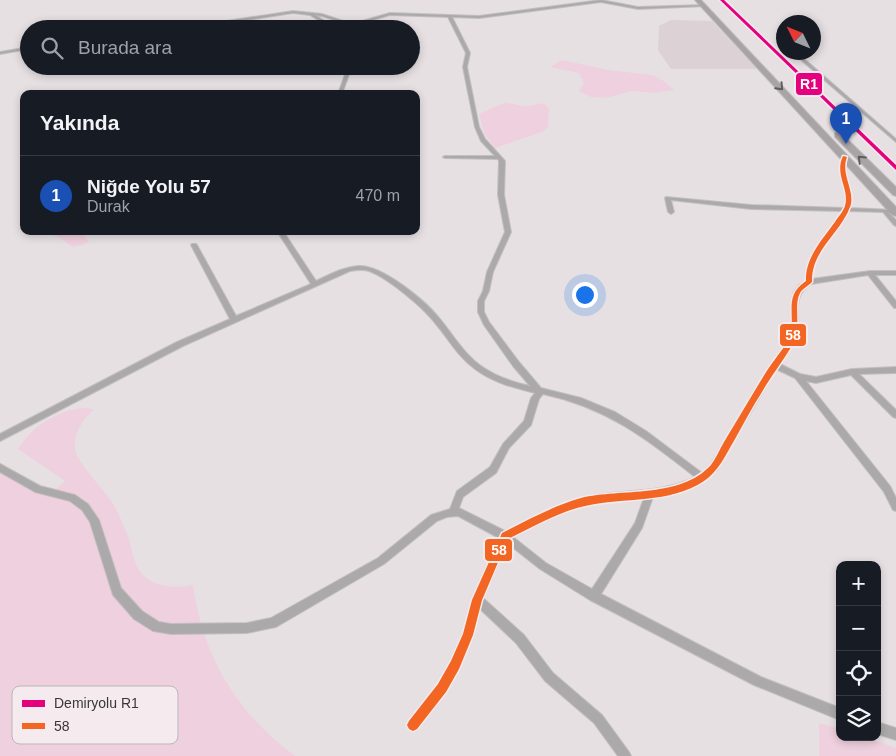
<!DOCTYPE html>
<html lang="tr">
<meta charset="utf-8">
<style>
body{margin:0;font-family:Arial,sans-serif;background:#242831;color:#f1f3f6}
.controls{position:absolute;right:15px;bottom:15px;display:grid;overflow:hidden;border-radius:10px;box-shadow:0 2px 8px #0003}
.controls button{width:45px;height:45px;display:grid;place-items:center;padding:0;border:0;border-bottom:1px solid #363941;background:#171b24;color:#f1f3f6;font:25px sans-serif}
.compass{position:absolute;left:776px;top:15px;width:45px;height:45px;border-radius:50%;background:#171b24;box-shadow:0 2px 8px #0003;rotate:313deg}
.you{position:absolute;left:584px;top:294px;width:18px;height:18px;margin:-12px;border:4px solid #fff;border-radius:50%;background:#1a73e8;box-shadow:0 0 0 8px #1a73e833}
.badge{display:grid;place-items:center;width:32px;height:32px;border-radius:50%;background:#767274;color:#fff;font-size:16px;font-weight:700}
.pin{position:absolute;translate:-50% -41px;filter:drop-shadow(0 1px 2px #0008)}
.pin::after{content:'';position:absolute;top:26px;width:18px;height:15px;background:inherit;clip-path:polygon(0 0,100% 0,50% 100%)}
.list{margin:0;padding:0;list-style:none}
h2{display:flex;justify-content:space-between;align-items:center;height:65px;margin:0;padding:0 20px;font-size:21px}
h2 small{font-size:16px;font-weight:400;color:#9ea1a6}
.list li{display:grid;grid-template-columns:32px 1fr auto;gap:15px;align-items:center;box-sizing:border-box;height:80px;padding:0 20px;border-top:1px solid #363941}
.list b{display:block;font-size:19px;white-space:nowrap}
.list p{margin:0;font-size:16px;white-space:nowrap;color:#9ea1a6}
.list em{font-size:16px;font-style:normal;color:#9ea1a6}
.icon{flex:none;width:28px;height:28px;fill:none;stroke:currentColor;stroke-width:2;stroke-linecap:round;stroke-linejoin:round}
.map{position:relative;flex:none;width:896px;height:756px;overflow:hidden}
.search{position:absolute;background:#171b24;box-shadow:0 2px 8px #0003;left:20px;top:20px;width:400px;height:55px;display:flex;align-items:center;gap:12px;box-sizing:border-box;padding:0 18px;border-radius:28px;color:#9ea1a6;font-size:19px}
.panel{position:absolute;background:#171b24;box-shadow:0 2px 8px #0003;left:20px;top:90px;width:400px;height:145px;border-radius:10px}
.map>svg:first-child{display:block}
.built{fill:#dcd1d5}
.green{fill:#efd0de}
.lines{fill:none;stroke-linecap:round;stroke-linejoin:round}
.minor-casing{stroke:#c3bfc1;stroke-width:2}
.trunk-casing{stroke:#c3bfc1;stroke-width:2}
.minor{fill:#aca9ab;fill-rule:evenodd}
.trunk{fill:#a8a4a6;fill-rule:evenodd}
.bus-1-casing{stroke:#f5ebef;stroke-width:3}
.bus-1{fill:#f26522;fill-rule:evenodd}
.rail-1-casing{stroke:#f5ebef;stroke-width:3}
.rail-1{fill:#e5007d;fill-rule:evenodd}
.oneway{stroke:#605c5e}
.key{fill:#f5ebef;stroke:#bdb5b8;stroke-width:1}
.key-label{font-size:14px;fill:#3a3638}
.line-badge{stroke:#f5ebef;stroke-width:2}
.badge-label{font-size:14px;text-anchor:middle;font-weight:bold;fill:#fff}
</style>
<div class="map">
<svg width="896" height="756" viewBox="0 0 896 756">
<rect width="100%" height="100%" fill="#e6e0e3"/>
<path class="built" d="M671 20 712 21 757 69H671L658 50 659 26Z"/>
<path class="green" d="M562 60 608 70 653 75 665 82 674 90 653 93 632 91 606 98 591 97 579 91 584 83 579 73 550 67Z
M504 103C513 102 520 107 528 106 537 106 543 99 549 109L548 127 542 132 495 148 484 133 479 114Z
M43 231H80L89 241 83 245 73 247 60 238Z
M82 408 94 409C83 420 73 433 75 449 77 463 105 490 114 505 119 515 124 526 128 536 132 549 133 564 143 575 156 588 176 588 193 585 203 657 237 713 295 756H0V463L50 494 65 481 18 449C32 427 55 411 82 408Z
M819 723 840 729V737H865L896 748V756H819Z"/>
<g class="lines">
<g class="minor-casing">
<path id="minor" d="M601 0 638 7 704 5 706 6 638 9 601 2 479 18 452 17 470 53 467 67 479 127 485 139 505 161 504 195 511 232 493 272 489 291 484 301V312L489 322 519 362 541 388 581 398 615 412 646 431 702 473 711 464 756 388 786 343 791 328 792 299 794 292 799 285 806 281C805 254 829 233 842 211L751 209 671 200 674 212 671 214 668 212 665 198 666 197 751 205 844 208C851 191 835 175 843 157L845 156 847 157C840 175 856 192 849 208L896 210V212L889 213 896 220V226L894 225 883 212 847 211C835 232 811 254 812 279L870 271H896V275H875L896 301V308H894L868 275 811 284C789 298 803 317 796 337 793 347 785 355 780 364L800 374 816 377 852 369 896 367V373L859 374 896 410V418L893 417 851 375 816 383 806 381 890 486 896 498V511L893 510 884 492 795 378 776 369 717 470C713 473 709 477 705 480 691 491 670 495 653 497L642 528 601 594 761 677 840 708V720L754 685 590 600 540 569 507 543 483 598 524 635 553 673 602 715 629 752 631 756H618L594 723 545 681 516 643 480 609C472 638 462 667 446 692 437 705 427 717 417 729L413 731 409 729 407 725 409 721 438 684 451 661 463 634 472 600 499 538 458 516 447 517 437 521 384 564 276 627 247 633 171 634 153 631 134 619 113 595 90 522 82 510 70 501 35 492 0 472V464L40 486 75 495 88 504 99 520 121 588 142 611 159 622 171 624 247 623 271 618 378 558 431 515 450 509 457 491 490 467 503 444 524 421 531 398 535 393C514 388 492 382 475 369 458 357 448 338 435 323 423 307 388 278 369 271 363 269 356 270 350 271L183 346 0 441V434L177 342 230 319 191 245 192 244H196L197 245 236 316 311 284 277 231H283L316 281C329 275 343 267 359 266 382 265 426 301 440 319 453 335 464 354 481 366 495 376 512 382 530 386L513 366 484 325 478 312V301L483 291 487 272 505 232 498 195 499 161 498 159 445 158 443 157 445 156H495L481 141 475 127 463 67 466 53 448 17 390 15 352 26 322 16 315 15 338 29H333L310 15 293 13 190 29 181 28 293 11 322 14 352 24 390 13 479 16ZM543 394C605 407 646 438 695 477 664 493 631 489 598 495 564 501 535 517 505 531L459 508 463 497 496 473 509 448 531 425 539 399ZM644 498 635 523 592 589 546 563 513 537C535 526 557 513 581 507 602 501 623 500 644 498Z
M29 47V49L0 54V52Z
M800 57H802L896 139V142L800 59Z
M348 66H352L342 94H338Z
M877 722 896 728V740L877 734Z"/>
</g>
<g class="trunk-casing">
<path id="trunk" d="M695 0H701L896 207V216L892 215Z
M835 133H841L896 187V196L893 195 835 137Z"/>
</g>
<use href="#minor" class="minor"/>
<use href="#trunk" class="trunk"/>
<g class="bus-1-casing">
<path id="bus-1" d="M843 156 847 157C840 175 856 191 850 207 840 234 811 250 812 282 808 286 803 288 800 293 793 306 802 326 793 344 783 361 771 376 762 392 752 407 744 423 735 439 726 454 719 471 704 481 670 504 624 497 585 506 558 512 533 527 508 539L482 600 473 635 459 669 446 692 417 729 413 731 409 729 407 725 409 721 438 684 451 661 463 634 472 600 502 533C528 520 553 506 581 498 622 488 680 499 711 465 716 458 720 449 724 442 735 424 746 405 757 387 763 377 769 367 776 358 781 351 787 344 790 336 796 314 783 296 806 281 805 258 822 240 835 222 838 217 843 212 845 206 850 189 834 175 843 156Z"/>
</g>
<use href="#bus-1" class="bus-1"/>
<g class="rail-1-casing">
<path id="rail-1" d="M720 0H724L896 165V170Z"/>
</g>
<use href="#rail-1" class="rail-1"/>
</g>
<defs><path id="oneway-chevron" d="M-2-3.5L2.5 0L-2 3.5" fill="none" stroke-width="1.6" stroke-linecap="round" stroke-linejoin="round" transform="scale(1.25)"/></defs>
<g class="oneway">
<use href="#oneway-chevron" transform="translate(780 87) rotate(47)"/>
<use href="#oneway-chevron" transform="translate(861 159) rotate(-136)"/>
</g>
<rect x="12" y="686" width="166" height="58" rx="8" class="key"/>
<rect x="22" y="700" width="23" height="7" fill="#e5007d"/>
<rect x="22" y="723" width="23" height="6" fill="#f26522"/>
<g class="key-label">
<text x="54" y="708">Demiryolu R1</text>
<text x="54" y="731">58</text>
</g>
<g class="line-badge">
<rect x="795" y="72" width="28" height="24" rx="5" fill="#e5007d"/>
<rect x="779" y="323" width="28" height="24" rx="5" fill="#f26522"/>
<rect x="484" y="538" width="29" height="24" rx="5" fill="#f26522"/>
</g>
<g class="badge-label">
<text x="809" y="89">R1</text>
<text x="793" y="340">58</text>
<text x="499" y="555">58</text>
</g>
</svg>
<div class="controls">
<button>+</button>
<button>−</button>
<button><svg class="icon" aria-label="locate" viewBox="0 0 24 24"><circle cx="12" cy="12" r="6"/><path d="M12 2v4M12 18v4M2 12h4M18 12h4"/></svg></button>
<button><svg class="icon" aria-label="layers" viewBox="0 0 24 24"><path d="M12 4l9 5-9 5-9-5zM3 14l9 5 9-5"/></svg></button>
</div>
<svg class="compass" viewBox="-18 -18 36 36"><path d="M0-13l5 13h-10z" fill="#e53935"/><path d="M0 13l5-13h-10z" fill="#9ea1a6"/></svg>
<div class="you"></div>
<div class="pin badge" style="left:846px;top:144px;background:#1a4fb4">1</div>
<div class="search"><svg class="icon" aria-label="search" viewBox="0 0 24 24"><circle cx="10" cy="10" r="6"/><path d="M15 15l6 6"/></svg>Burada ara</div>
<section class="panel">
<h2>Yakında<small></small></h2>
<ul class="list">
<li><span class="badge" style="background:#1a4fb4">1</span><div><b>Niğde Yolu 57</b><p>Durak</p></div><em>470 m</em></li>
</ul>
</section>
</div>
